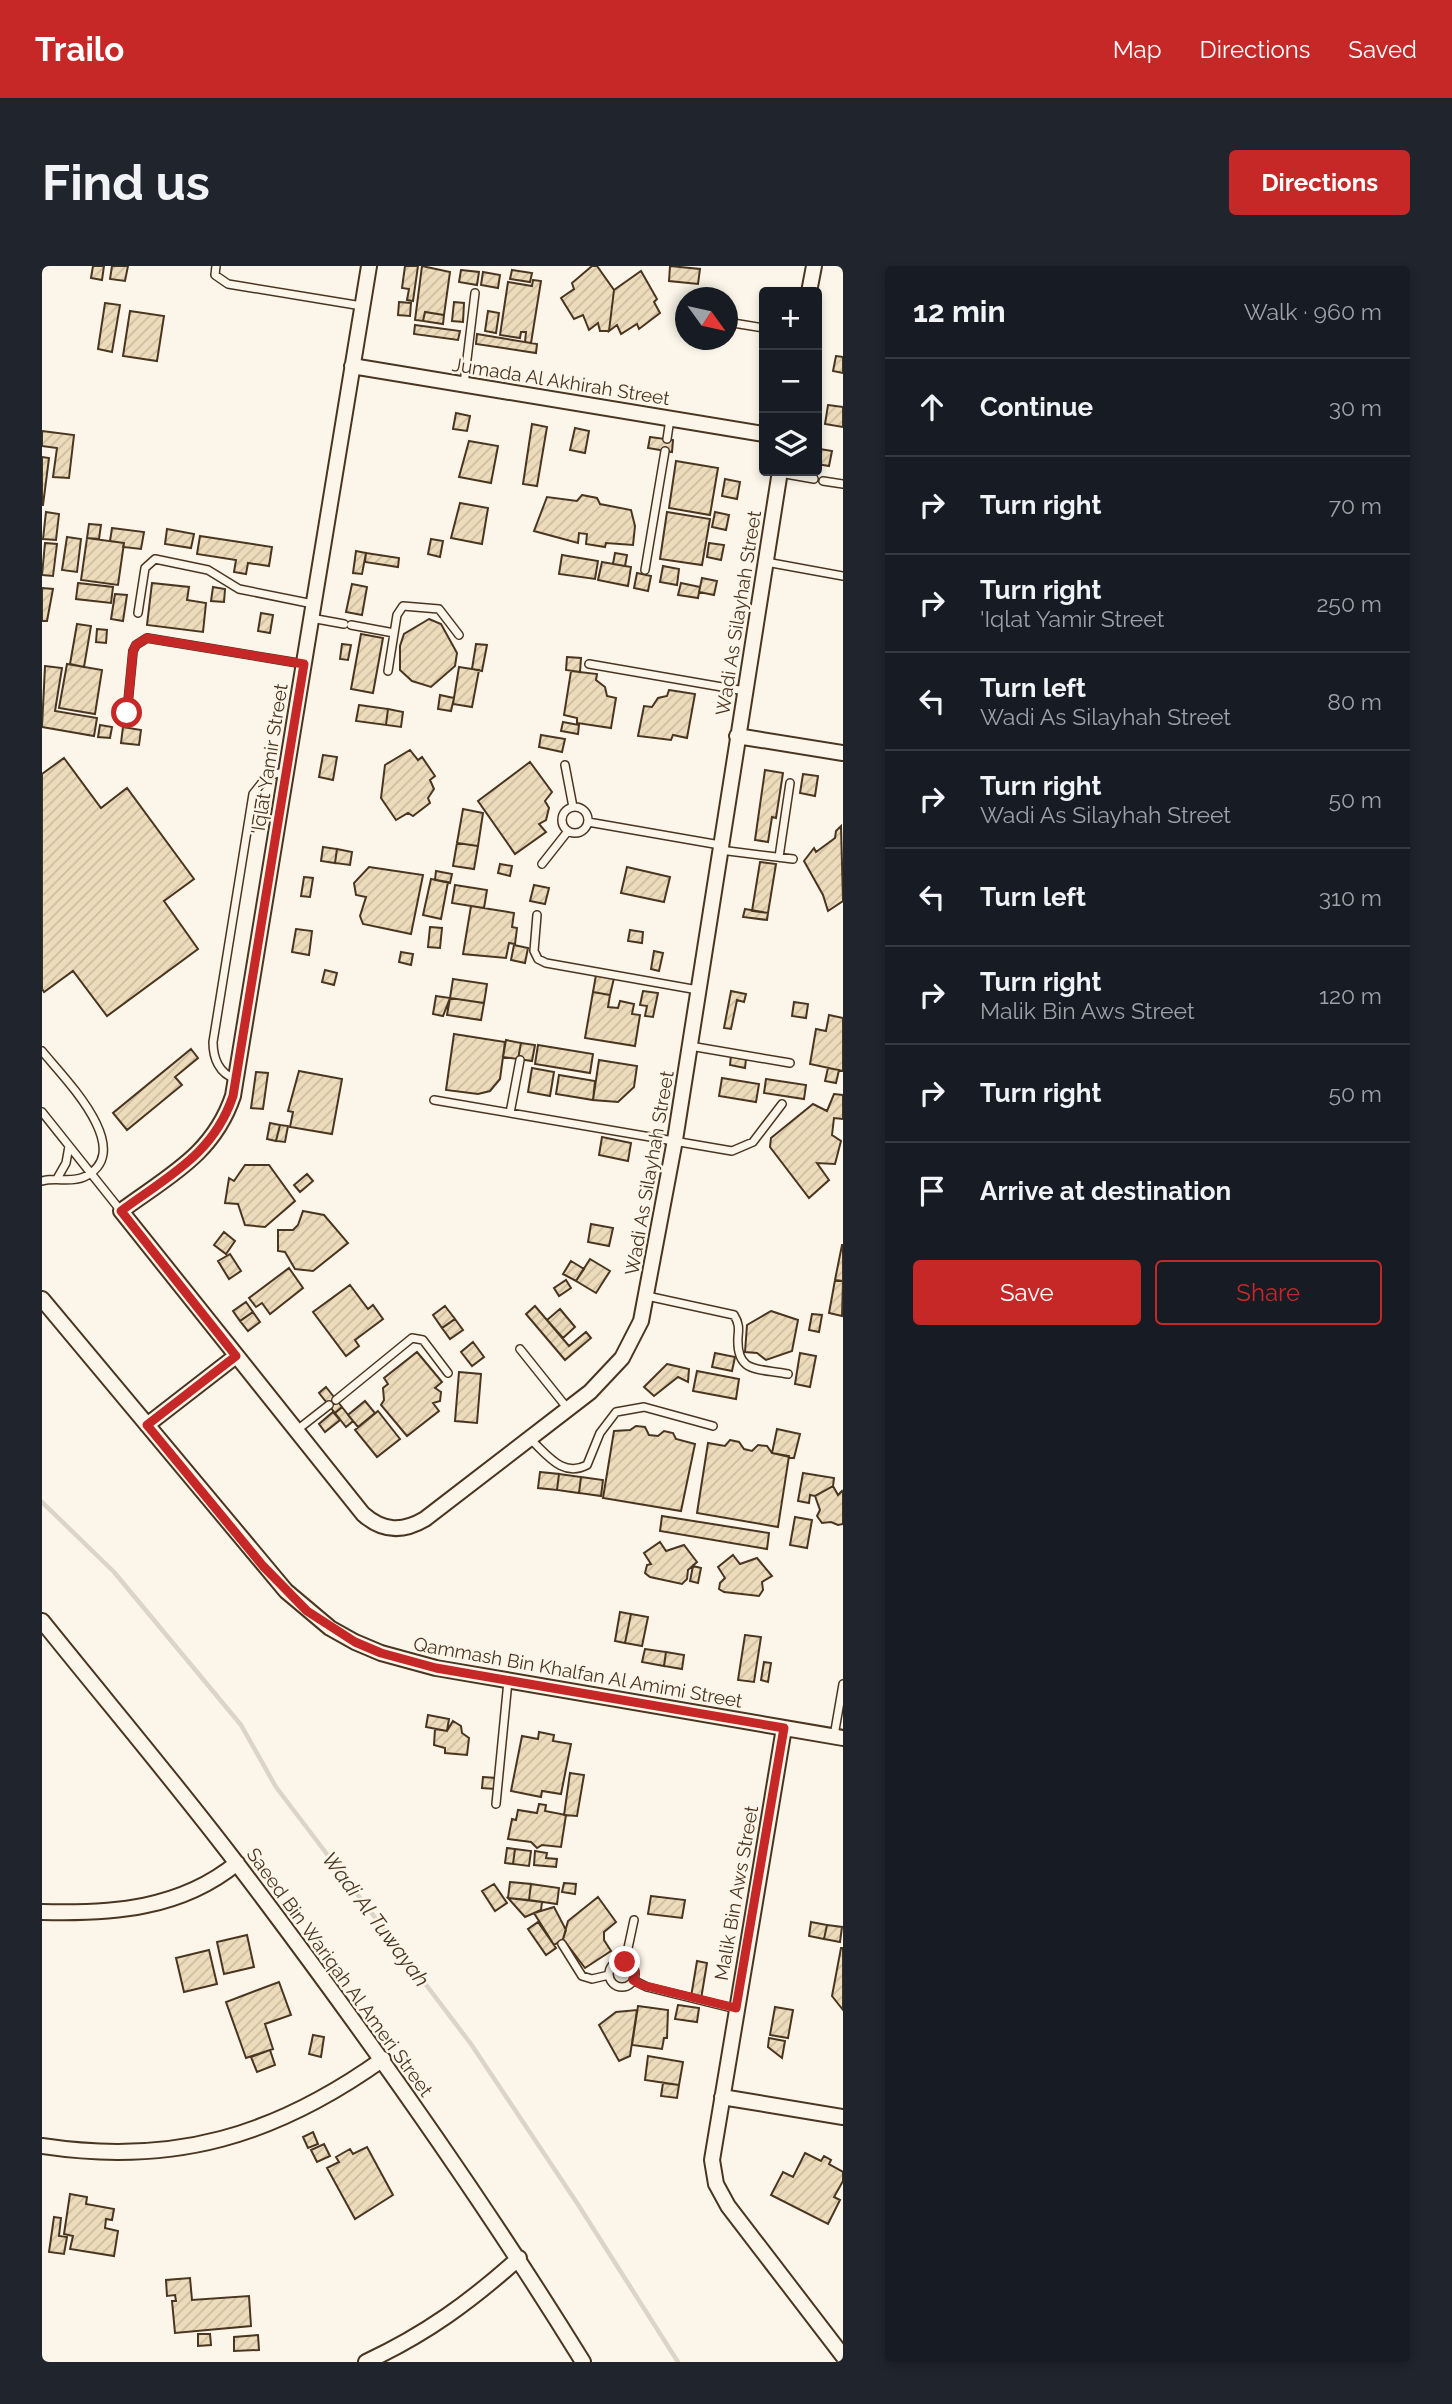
<!DOCTYPE html>
<meta charset="utf-8">
<style>
body{margin:0;font-family:Raleway,sans-serif;background:#20242c;color:#f1f3f6}
.controls{position:absolute;right:21px;top:21px;display:grid;overflow:hidden;border-radius:7px;box-shadow:0 4px 10px #0003}
.controls button{width:63px;height:63px;display:grid;place-items:center;padding:0;border:0;border-bottom:2px solid #363941;background:#171b24;color:#f1f3f6;font:35px sans-serif}
.compass{position:absolute;left:633px;top:21px;width:63px;height:63px;border-radius:50%;background:#171b24;box-shadow:0 4px 10px #0003;rotate:123deg}
.stop{position:absolute;width:21px;height:21px;margin:-16px;border:5px solid #c62828;border-radius:50%;background:#fff}
.stop.end{background:#c62828;border-color:#fff;box-shadow:0 2px 7px #0008}
.list{margin:0;padding:0;list-style:none}
h2{display:flex;justify-content:space-between;align-items:center;height:91px;margin:0;padding:0 28px;font-size:30px}
h2 small{font-size:23px;font-weight:400;color:#9ea1a6}
.list li{display:grid;grid-template-columns:46px 1fr auto;gap:21px;align-items:center;box-sizing:border-box;height:98px;padding:0 28px;border-top:2px solid #363941}
.list b{display:block;font-size:26px;white-space:nowrap}
.list p{margin:0;font-size:23px;white-space:nowrap;color:#9ea1a6}
.list em{font-size:23px;font-style:normal;color:#9ea1a6}
.actions{display:flex;gap:14px;padding:21px 28px}
.actions a{flex:1;padding:16px 0;border:2px solid #c62828;border-radius:7px;text-align:center;font-size:24px;color:#c62828}
.actions .main{background:#c62828;color:#fff}
.icon{flex:none;width:38px;height:38px;fill:none;stroke:currentColor;stroke-width:2;stroke-linecap:round;stroke-linejoin:round}
.map{position:relative;flex:none;width:801px;height:2096px;overflow:hidden;border-radius:7px}
header{display:flex;align-items:center;gap:42px;box-sizing:border-box;height:98px;padding:0 35px;background:#c62828;color:#fff}
header strong{font-size:33px}
nav{display:flex;gap:38px;margin-inline-start:auto;font-size:24px}
.intro{display:flex;align-items:center;justify-content:space-between;box-sizing:border-box;height:168px;padding:0 42px}
h1{margin:0;font-size:49px}
.button{padding:18px 32px;border-radius:7px;background:#c62828;color:#fff;font-size:24px;font-weight:700}
main{display:flex;gap:42px;padding:0 42px}
aside{flex:1;background:#171b24;border-radius:7px;box-shadow:0 4px 10px #0003}
.map>svg:first-child{display:block}
.lines{fill:none;stroke-linecap:round;stroke-linejoin:round}
.stream{stroke:#dcd4c6;stroke-width:4.5}
.building{fill:url(#building-hatch);stroke:#4a3520;stroke-width:2}
.lane-casing{stroke:#4a3520;stroke-width:10}
.street-casing{stroke:#4a3520;stroke-width:18}
.lane{stroke:#fbf6e9;stroke-width:7}
.street{stroke:#fbf6e9;stroke-width:14}
.route{stroke:#c62828;stroke-width:9}
.labels{text-anchor:middle;dominant-baseline:central;stroke-width:5;stroke-linejoin:round;paint-order:stroke}
.street-label{font-size:19px;fill:#4a3520;stroke:#fbf6e9}
.water-label{font-size:21px;font-style:italic;fill:#4a3520;stroke:#fbf6e9}
</style>
<header>
<strong>Trailo</strong>
<nav><a>Map</a><a>Directions</a><a>Saved</a></nav>
</header>
<div class="intro"><h1>Find us</h1><a class="button">Directions</a></div>
<main>
<div class="map">
<svg width="801" height="2096" viewBox="0 0 801 2096">
<defs>
<pattern id="building-hatch" width="6" height="6" patternUnits="userSpaceOnUse" patternTransform="scale(1.75)"><rect width="6" height="6" fill="#ecdcbc"/><path d="M-1 1l2-2M0 6l6-6M5 7l2-2" fill="none" stroke="#ccbda1"/></pattern>
</defs>
<rect width="100%" height="100%" fill="#fbf6e9"/>
<g class="lines">
<path class="stream" d="M0 1236 72 1306 199 1459 234 1521 429 1778 537 1940 636 2096"/>
</g>
<path class="building" d="M51 0H62L60 14 49 12Z
M70 0H86L83 15 68 13Z
M363 0H376L371 35 365 34 367 23 360 22Z
M380 0 408 6 402 49 383 46 381 55 373 54Z
M550 0H555L572 24 567 65H558L556 57 547 64 541 49 532 53 519 32 532 23 530 17Z
M628 0 658 3 656 18 627 15Z
M419 4 437 6 435 19 417 16Z
M470 4 490 7 488 16 468 13Z
M599 5 615 33 612 36 618 47 597 63 595 58 579 68 575 59 567 65 572 24Z
M441 6 458 9 456 22 439 19Z
M491 14 499 15 489 77 483 76 484 66H479L478 72 458 69 466 16 490 20Z
M357 36 369 37 368 50 356 49Z
M412 36 422 37 421 56 410 55Z
M63 37 78 39 70 86 56 83Z
M88 45 122 50 115 95 81 90Z
M446 45 457 47 454 67 443 65Z
M383 46 402 49 401 58 381 55Z
M373 59 418 65 416 74 372 68Z
M435 68 495 78 494 87 434 78Z
M794 90 801 91V107L791 105Z
M786 139 801 141V161L783 158Z
M414 147 428 150 425 165 411 163Z
M490 158 505 161 495 220 481 218Z
M533 162 547 165 543 187 528 184Z
M0 165 32 169 27 212 11 211 15 182 0 180Z
M608 171 631 174 630 186 606 182Z
M427 175 456 180 449 217 417 211Z
M778 183 790 185 787 200 775 198Z
M0 191 7 192 1 239H0Z
M634 195 676 202 668 249 627 242Z
M683 213 698 216 695 233 680 230Z
M540 229 555 232 558 238 589 244 593 260 591 279 564 277 563 281 544 278 545 268 537 267 536 277 492 265 505 231 535 235Z
M418 237 446 242 440 278 409 272Z
M4 246 17 248 14 274 1 273Z
M625 246 668 253 660 299 618 293Z
M673 246 687 249 684 264 670 261Z
M47 258 59 259 57 273 45 272Z
M70 262 102 266 99 283 81 281 82 277 68 275Z
M125 263 152 268 149 282 123 278Z
M158 270 230 281 227 300 206 297 204 308 192 306 194 294 155 288Z
M25 271 39 273 35 306 20 304Z
M45 272 82 277 76 319 39 314Z
M389 273 401 275 398 291 386 288Z
M3 277 15 278 11 310 0 309Z
M667 277 682 279 679 294 665 291Z
M314 285 324 287 320 308 311 307Z
M324 287 357 292 356 301 323 296Z
M573 287 585 289 583 300 571 298Z
M520 289 556 295 553 313 517 308Z
M560 296 589 301 586 320 556 314Z
M621 300 637 303 635 319 618 316Z
M595 307 609 310 606 325 592 322Z
M660 312 675 315 672 329 657 326Z
M36 317 71 321 69 337 34 333Z
M110 317 147 321 145 334 164 337 161 366 105 359Z
M639 317 658 321 656 332 636 329Z
M310 318 325 321 320 349 304 346Z
M171 321 183 323 182 336 169 335Z
M0 322 11 323 5 355H0Z
M73 328 85 329 81 355 69 353Z
M219 347 231 349 228 367 216 365Z
M387 353 399 358 415 387 413 400 389 421 370 415 358 404V380L362 368Z
M35 358 49 360 42 401 28 398Z
M55 363 65 364 64 377 54 376Z
M319 368 341 372 331 427 309 423Z
M300 378 309 379 306 394 298 393Z
M434 378 445 379 440 405 430 403Z
M525 391 539 392 538 406 524 404Z
M25 398 60 404 53 448 17 442Z
M3 400 20 402 13 445 55 452 52 470 0 461Z
M417 401 437 404 430 441 411 438Z
M529 405 555 408 554 414 563 421 565 430 574 432 569 462 535 457V452L522 449Z
M627 424 653 428 645 472 631 469 629 474 596 470 602 440 610 441 616 432 625 430Z
M398 429 412 432 409 445 396 443Z
M317 439 346 443 344 459 314 455Z
M346 443 361 446 359 461 344 459Z
M521 456 537 459 536 468 519 465Z
M58 459 70 461 68 472 56 471Z
M81 461 99 464 97 479 79 477Z
M499 469 523 473 520 486 497 481Z
M368 484 376 494 380 491 393 510 388 514 392 523 386 532 388 537 371 550 366 547 354 554 339 532 343 499Z
M281 489 295 491 291 514 277 511Z
M22 492 59 542 85 522 152 613 122 635 156 683 65 750 31 705 2 726 0 723V508Z
M488 496 510 526 503 535 507 542 504 554 497 558 504 566 473 588 436 535Z
M723 504 741 507 734 552 730 551 726 576 713 574Z
M761 508 776 510 773 530 758 527Z
M421 543 441 547 436 580 415 577Z
M799 560 801 635 786 645 781 629 762 595 772 582 774 586 793 572 794 565Z
M415 577 436 580 432 603 411 600Z
M281 581 295 583 293 597 279 595Z
M295 583 310 586 308 599 293 597Z
M718 596 734 598 726 647 710 645Z
M458 598 470 600 468 610 456 607Z
M327 601 381 609 369 668 321 658 318 650 324 631 314 629 312 617Z
M585 601 628 611 622 636 579 627Z
M394 605 410 608 408 617 393 614Z
M262 611 271 612 268 631 259 630Z
M389 613 406 616 399 653 381 649Z
M413 619 445 624 442 642 410 637Z
M492 619 507 622 503 638 488 635Z
M429 640 472 647 470 661 475 662 473 678 467 677 464 692 421 688Z
M703 643 726 647 725 654 701 651Z
M388 661 400 662 398 682 386 681Z
M254 663 270 665 267 689 250 686Z
M588 664 601 666 600 677 586 675Z
M472 679 486 682 483 697 469 694Z
M612 685 621 687 617 705 609 703Z
M359 686 371 688 369 699 357 696Z
M283 704 295 707 292 719 280 716Z
M554 709 572 712 568 729 551 726Z
M411 713 445 718 442 737 408 732Z
M601 725 616 727 611 751 603 750 605 740 598 739Z
M689 725 704 728 702 736 695 734 689 763 682 762Z
M551 726 568 729 566 741 576 742 578 735 592 738 590 748 598 749 593 780 543 772Z
M394 730 408 732 401 750 391 748Z
M408 732 442 737 439 754 405 749Z
M752 736 766 738 764 752 750 750Z
M787 749 801 752V805L768 798 774 763 784 765Z
M412 768 463 776 458 813 448 825 436 828 404 824Z
M464 774 479 777 476 793 461 791Z
M479 777 493 779 490 795 476 793Z
M496 779 551 788 548 807 493 798Z
M149 783 156 792 133 811 140 819 85 864 71 847Z
M689 790 704 793 703 802 688 799Z
M557 794 595 800 592 821 576 836 551 834Z
M490 802 512 806 508 830 486 826Z
M786 802 797 804 794 817 783 815Z
M257 805 300 813 290 868 248 861 251 846 246 845Z
M214 806 226 807 221 843 209 842Z
M517 809 553 815 551 834 514 828Z
M680 812 717 818 714 836 677 830Z
M724 813 764 819 762 833 722 827Z
M792 828 801 829V853L792 852 790 869 799 875 793 898 775 897 787 914 767 932 728 881 729 872 771 838 785 845Z
M228 857 238 859 234 875 225 873Z
M238 859 246 860 243 876 234 875Z
M560 871 589 877 586 895 557 889Z
M203 899H227L253 935 223 961 203 959 196 938 183 937 187 912 192 915Z
M265 908 271 915 258 926 252 919Z
M261 945 282 949 306 977 271 1005 253 1003 243 986 236 985V964H251L256 959Z
M549 958 571 962 567 980 546 976Z
M182 966 193 975 184 988 172 979Z
M800 979H801V1015L793 1014Z
M188 988 199 1005 187 1013 176 995Z
M548 993 568 1005 554 1027 534 1015Z
M529 995 542 1003 534 1015 521 1008Z
M247 1002 261 1022 228 1048 220 1037 214 1041 207 1032Z
M524 1014 529 1022 517 1030 512 1022Z
M793 1014 801 1015 800 1050 787 1047Z
M308 1019 326 1043 331 1039 341 1053 313 1074 317 1080 304 1090 271 1046Z
M204 1036 211 1046 198 1055 191 1045Z
M403 1040 413 1053 400 1062 391 1049Z
M493 1040 527 1080 544 1066 549 1072 523 1094 484 1048Z
M518 1043 533 1061 521 1072 505 1054Z
M729 1045 756 1054 750 1085 724 1094 715 1087 703 1086 705 1059Z
M211 1046 218 1056 206 1065 198 1055Z
M770 1048 780 1049 777 1066 767 1064Z
M413 1053 421 1064 408 1073 400 1062Z
M431 1076 442 1091 430 1100 419 1086Z
M375 1086 400 1116 393 1122 399 1126 398 1135 391 1137 397 1145 365 1170 339 1139 342 1134 341 1122 346 1118 342 1112Z
M673 1087 693 1091 690 1105 670 1101Z
M758 1087 774 1090 768 1121 753 1118Z
M625 1098 647 1103 646 1116 636 1111 612 1130 602 1121Z
M655 1105 697 1113 694 1133 651 1125Z
M417 1106 439 1108 435 1157 413 1155Z
M284 1121 300 1141 293 1147 277 1127Z
M323 1135 333 1147 316 1161 306 1149Z
M300 1141 311 1155 304 1161 293 1147Z
M336 1145 358 1173 335 1191 313 1164Z
M291 1146 298 1154 283 1166 277 1158Z
M594 1160 603 1161 607 1169 616 1170 622 1165 631 1167 634 1173 653 1178 639 1245 561 1232 572 1165 588 1164Z
M735 1163 758 1168 752 1192 730 1187Z
M688 1174 697 1176 702 1183 710 1185 716 1179 725 1180 730 1187 747 1190 736 1261 655 1247 666 1177 683 1180Z
M498 1206 517 1208 515 1224 496 1222Z
M761 1207 792 1212 791 1220 773 1230 768 1229 767 1237 756 1235Z
M517 1208 539 1211 537 1227 515 1224Z
M539 1211 561 1214 559 1230 537 1227Z
M791 1220 796 1229 800 1225 801 1227V1258L796 1259 789 1256 780 1257 775 1250 778 1244 773 1230Z
M620 1250 727 1267 725 1283 618 1265Z
M753 1251 770 1254 765 1282 748 1279Z
M618 1276 624 1285 642 1279 655 1296 646 1304 645 1313 640 1318 608 1311 603 1307 605 1299 609 1298 602 1287Z
M691 1289 698 1298 715 1292 730 1310 720 1316 721 1324 717 1330 682 1326 677 1323 678 1317 683 1312 676 1301Z
M651 1300 659 1302 656 1317 648 1315Z
M578 1346 589 1348 583 1377 573 1375Z
M589 1348 606 1351 600 1380 583 1377Z
M703 1369 719 1371 712 1416 696 1414Z
M603 1383 624 1386 622 1400 600 1396Z
M624 1386 642 1389 640 1403 622 1400Z
M722 1396 729 1397 726 1416 719 1414Z
M386 1449 407 1453 405 1465 384 1461Z
M411 1455 419 1460 420 1467 427 1472 425 1489 403 1487V1482L392 1479 393 1463 405 1465Z
M497 1466 512 1469 511 1475 529 1478 519 1528 500 1525 499 1531 469 1525 480 1470 496 1473Z
M528 1507 542 1509 535 1550 522 1549Z
M441 1511 454 1512 453 1523 440 1522Z
M497 1538 504 1539 503 1545 524 1549 519 1581 500 1579 495 1582 489 1576 466 1573 470 1553 474 1554 476 1544 495 1547Z
M465 1582 473 1583 471 1598 463 1597Z
M473 1583 489 1585 487 1600 471 1598Z
M493 1585 505 1587 504 1592 515 1593 514 1601 492 1599Z
M468 1616 489 1618 487 1634 466 1632Z
M522 1617 534 1618 533 1628 520 1626Z
M452 1618 465 1637 453 1645 440 1625Z
M489 1618 517 1622 515 1638 487 1634Z
M609 1630 643 1634 640 1652 606 1648Z
M556 1631 574 1656 562 1666V1674L569 1685 543 1702 521 1673 526 1655Z
M466 1632 500 1636 499 1644 483 1651Z
M512 1641 524 1664 521 1673 512 1679 492 1647Z
M496 1656 514 1682 504 1689 486 1663Z
M769 1656 785 1659 782 1673 767 1670Z
M785 1659 800 1661 798 1676 782 1673Z
M205 1669 212 1701 182 1708 175 1676Z
M799 1682H801V1744L790 1730Z
M167 1684 175 1718 142 1726 134 1692Z
M655 1695 665 1697 659 1733 649 1731Z
M237 1716 249 1749 223 1758 231 1783 204 1792 184 1736Z
M636 1739 657 1742 655 1756 633 1753Z
M596 1740 626 1744 625 1772H622L620 1783 590 1779Z
M733 1741 751 1744 746 1772 728 1769Z
M595 1744 588 1790 577 1795 557 1759 574 1746Z
M271 1769 282 1771 279 1791 267 1788Z
M727 1772 743 1775 740 1792 726 1781Z
M228 1784 233 1799 215 1806 209 1791Z
M606 1790 641 1796 637 1819 603 1814Z
M621 1817 637 1819 635 1832 619 1830Z
M271 1866 276 1878 266 1882 261 1871Z
M282 1878 288 1890 275 1896 269 1884Z
M325 1881 351 1929 313 1953 285 1902 297 1896 294 1891 308 1883 311 1888Z
M763 1887 779 1895 782 1890 789 1894 787 1898 801 1906V1915L792 1931 798 1934 786 1958 729 1929 741 1906 751 1911Z
M28 1928 45 1931 44 1938 72 1943 70 1954 64 1953 63 1962 76 1965 72 1990 28 1983 31 1970 22 1968Z
M12 1951 19 1952 17 1970 25 1971 22 1988 7 1986Z
M148 2012 150 2034 207 2030 209 2060 133 2067 130 2035H134L133 2029 125 2030 124 2014Z
M156 2068H168L169 2079 156 2080Z
M216 2069 217 2084 192 2085V2071Z"/>
<g class="lines">
<g class="lane-casing">
<path id="lane" d="M174 0 173 9 186 18 320 40
M685 56 722 62
M422 118 433 27
M625 173 628 153
M738 207 772 213
M781 215 801 218
M724 296 801 310
M603 304 623 185
M96 347 103 302 113 293 166 304 197 323 271 338
M269 352 302 358
M309 359 352 367
M547 398 703 425
M346 405 355 349 361 340 397 343 417 369
M85 447 91 385 94 379 105 372 262 398
M523 499 531 541
M520 554a13 13 0 1 1 26 0a13 13 0 1 1-26 0Z
M546 556 678 579
M678 584 751 593
M737 591 748 517
M500 598 526 565
M495 649 492 685 496 693 504 697 656 724
M648 780 748 797
M0 785C19 809 97 885 42 911 29 917 14 911 0 915
M194 813C177 808 171 792 171 776L211 528 226 509 244 506
M392 834 690 885 711 876 740 838
M0 846 79 945
M468 847 478 794
M16 911 24 897 27 880
M605 1030 692 1049C697 1057 697 1062 696 1071 694 1108 716 1102 746 1108
M478 1083 526 1143
M294 1134 370 1072 381 1074 406 1107
M255 1164 287 1139
M488 1173C505 1188 520 1212 545 1199L558 1167 574 1146 602 1141 671 1160
M792 1470 801 1418
M454 1538 466 1415
M520 1678 540 1710 550 1713 567 1709
M567 1708a13 13 0 1 1 26 0a13 13 0 1 1-26 0Z
M583 1696 592 1654
M591 1714 605 1721 694 1743"/>
</g>
<g class="street-casing">
<path id="street" d="M327 0 191 830C171 889 126 910 79 945L321 1248C341 1266 361 1266 383 1253L548 1126 580 1092 599 1055 633 874 738 205
M767 26 772 0
M310 100 722 168
M695 470 801 487
M0 1033 244 1325 288 1362 313 1376 339 1387 394 1402 801 1472
M105 1159 194 1090
M0 1355C65 1436 133 1516 196 1599 318 1760 435 1924 541 2096
M742 1462 670 1894 674 1918 686 1940 801 2090
M0 1646C70 1648 139 1643 195 1597
M680 1831 801 1851
M0 1880C132 1900 233 1870 341 1793
M324 2096C384 2068 428 2036 477 1992"/>
</g>
<use href="#lane" class="lane"/>
<use href="#street" class="street"/>
</g>
<g class="lines">
<path class="route" d="M85 447 91 385 94 379 105 372 262 398 191 830C171 889 126 910 79 945L194 1090 105 1159 221 1300 265 1345 313 1376 339 1387 394 1402 742 1462 694 1742 600 1719 591 1714 593 1705 583 1696"/>
</g>
<g class="labels">
<g class="street-label">
<text transform="translate(519 115) rotate(9)">Jumada Al Akhirah Street</text>
<text transform="translate(696 347) rotate(-81)">Wadi As Silayhah Street</text>
<text transform="translate(227 493) rotate(-81)">'Iqlat Yamir Street</text>
<text transform="translate(607 907) rotate(-80)">Wadi As Silayhah Street</text>
<text transform="translate(536 1406) rotate(10)">Qammash Bin Khalfan Al Amimi Street</text>
<text transform="translate(694 1627) rotate(-80)">Malik Bin Aws Street</text>
<text transform="translate(298 1706) rotate(54)">Saeed Bin Wariqah Al Ameri Street</text>
</g>
<g class="water-label">
<text transform="translate(334 1653) rotate(53)">Wadi Al Tuwayah</text>
</g>
</g>
</svg>
<div class="controls">
<button>+</button>
<button>−</button>
<button><svg class="icon" aria-label="layers" viewBox="0 0 24 24"><path d="M12 4l9 5-9 5-9-5zM3 14l9 5 9-5"/></svg></button>
</div>
<svg class="compass" viewBox="-18 -18 36 36"><path d="M0-13l5 13h-10z" fill="#e53935"/><path d="M0 13l5-13h-10z" fill="#9ea1a6"/></svg>
<div class="stop" style="left:85px;top:447px"></div>
<div class="stop end" style="left:583px;top:1696px"></div>
</div>
<aside>
<h2>12 min<small>Walk · 960 m</small></h2>
<ul class="list">
<li><svg class="icon" aria-label="ahead" viewBox="0 0 24 24"><path d="M12 20V5M6 11l6-6 6 6"/></svg><div><b>Continue</b></div><em>30 m</em></li>
<li><svg class="icon" aria-label="right" viewBox="0 0 24 24"><path d="M7 20v-9h11M14 6l5 5-5 5"/></svg><div><b>Turn right</b></div><em>70 m</em></li>
<li><svg class="icon" aria-label="right" viewBox="0 0 24 24"><path d="M7 20v-9h11M14 6l5 5-5 5"/></svg><div><b>Turn right</b><p>'Iqlat Yamir Street</p></div><em>250 m</em></li>
<li><svg class="icon" aria-label="left" viewBox="0 0 24 24"><path d="M17 20v-9H6M10 6l-5 5 5 5"/></svg><div><b>Turn left</b><p>Wadi As Silayhah Street</p></div><em>80 m</em></li>
<li><svg class="icon" aria-label="right" viewBox="0 0 24 24"><path d="M7 20v-9h11M14 6l5 5-5 5"/></svg><div><b>Turn right</b><p>Wadi As Silayhah Street</p></div><em>50 m</em></li>
<li><svg class="icon" aria-label="left" viewBox="0 0 24 24"><path d="M17 20v-9H6M10 6l-5 5 5 5"/></svg><div><b>Turn left</b></div><em>310 m</em></li>
<li><svg class="icon" aria-label="right" viewBox="0 0 24 24"><path d="M7 20v-9h11M14 6l5 5-5 5"/></svg><div><b>Turn right</b><p>Malik Bin Aws Street</p></div><em>120 m</em></li>
<li><svg class="icon" aria-label="right" viewBox="0 0 24 24"><path d="M7 20v-9h11M14 6l5 5-5 5"/></svg><div><b>Turn right</b></div><em>50 m</em></li>
<li><svg class="icon" aria-label="arrive" viewBox="0 0 24 24"><path d="M6 21V4h12l-3 4 3 4H6"/></svg><div><b>Arrive at destination</b></div></li>
</ul>
<div class="actions"><a class="main">Save</a><a>Share</a></div>
</aside>
</main>
